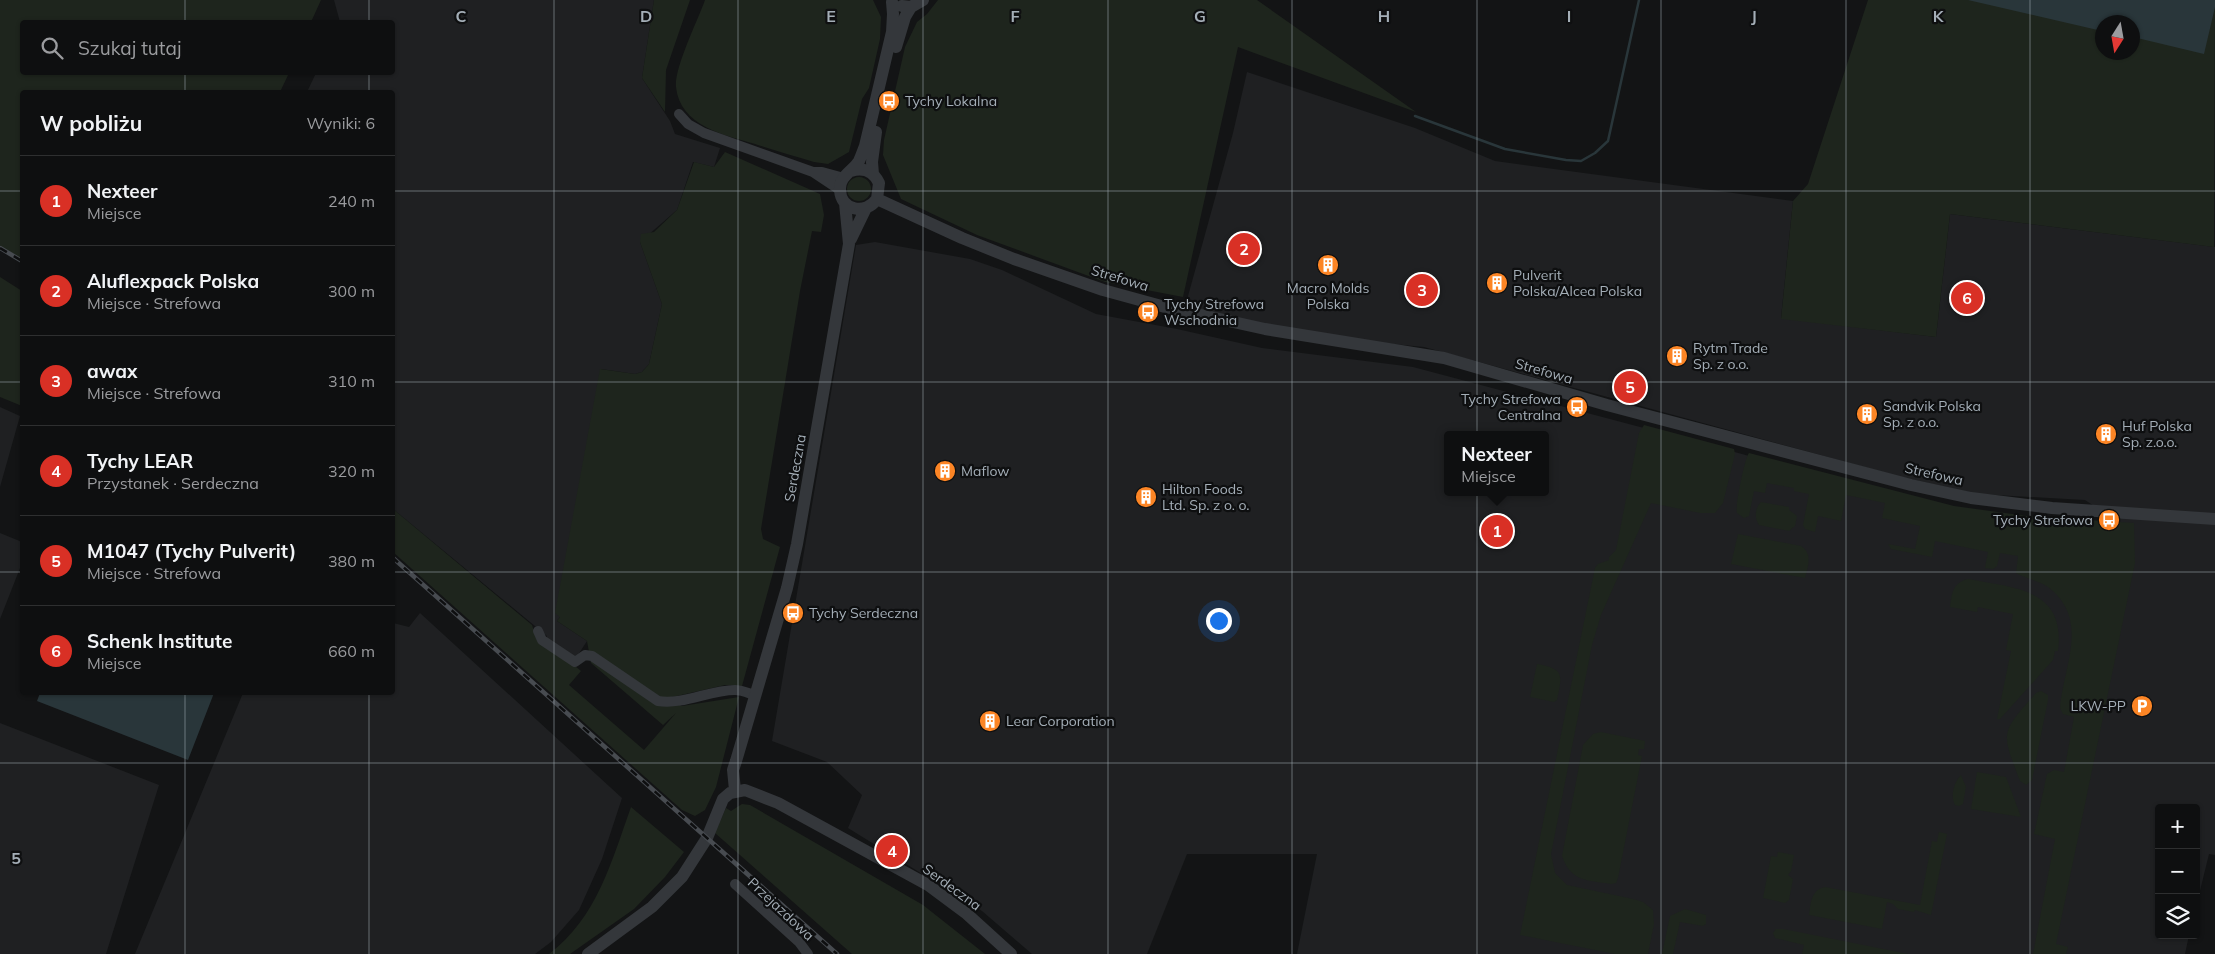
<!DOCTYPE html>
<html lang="pl">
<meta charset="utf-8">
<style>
body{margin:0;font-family:Mulish,sans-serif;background:#171819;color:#f1f3f6}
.controls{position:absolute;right:15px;bottom:15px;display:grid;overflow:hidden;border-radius:5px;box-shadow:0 1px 4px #0004}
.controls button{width:45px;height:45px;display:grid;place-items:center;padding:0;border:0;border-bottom:1px solid #2e2f30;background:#0e0f10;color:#f1f3f6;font:25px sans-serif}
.compass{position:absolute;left:2095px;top:15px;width:45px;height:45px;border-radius:50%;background:#0e0f10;box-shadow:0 1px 4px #0004;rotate:191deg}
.you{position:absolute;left:1218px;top:620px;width:18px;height:18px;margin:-12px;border:4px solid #fff;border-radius:50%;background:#1a73e8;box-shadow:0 0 0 8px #1a73e833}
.badge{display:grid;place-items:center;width:32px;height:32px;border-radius:50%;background:#d93025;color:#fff;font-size:16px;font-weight:700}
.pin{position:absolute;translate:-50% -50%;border:2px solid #fff;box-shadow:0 1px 5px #0006}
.popup{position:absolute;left:1444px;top:431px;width:105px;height:65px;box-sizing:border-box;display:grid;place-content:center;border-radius:5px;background:#0e0f10;filter:drop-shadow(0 1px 4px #0005);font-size:16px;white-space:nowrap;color:#9b9c9f}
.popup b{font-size:19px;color:#f1f3f6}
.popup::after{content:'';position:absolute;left:50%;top:100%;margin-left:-10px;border:10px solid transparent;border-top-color:#0e0f10}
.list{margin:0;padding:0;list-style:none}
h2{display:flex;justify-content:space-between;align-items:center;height:65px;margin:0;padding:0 20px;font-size:21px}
h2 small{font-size:16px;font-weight:400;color:#9b9c9f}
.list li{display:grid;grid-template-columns:32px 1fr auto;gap:15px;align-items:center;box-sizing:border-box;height:90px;padding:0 20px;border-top:1px solid #2e2f30}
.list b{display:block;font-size:19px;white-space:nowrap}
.list p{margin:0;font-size:16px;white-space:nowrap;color:#9b9c9f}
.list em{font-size:16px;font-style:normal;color:#9b9c9f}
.icon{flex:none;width:28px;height:28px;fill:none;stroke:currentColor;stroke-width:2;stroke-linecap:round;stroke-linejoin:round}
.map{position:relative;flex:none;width:2215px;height:954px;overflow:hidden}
.search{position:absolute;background:#0e0f10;box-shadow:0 1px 4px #0004;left:20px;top:20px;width:375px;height:55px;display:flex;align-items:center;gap:12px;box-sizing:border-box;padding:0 18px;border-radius:5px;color:#9b9c9f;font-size:19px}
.panel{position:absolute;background:#0e0f10;box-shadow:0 1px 4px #0004;left:20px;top:90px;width:375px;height:605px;border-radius:5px}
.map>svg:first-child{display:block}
.built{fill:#1f2022;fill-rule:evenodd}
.green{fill:#1e251d;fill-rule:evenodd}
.water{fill:#29363a}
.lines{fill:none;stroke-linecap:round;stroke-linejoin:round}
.stream{stroke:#29363a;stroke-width:2.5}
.minor{stroke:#34373b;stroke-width:10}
.tertiary{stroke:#34373b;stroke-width:12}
.rail-casing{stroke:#474b50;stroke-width:4.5}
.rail{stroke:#0e0f10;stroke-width:2.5;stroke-dasharray:8;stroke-linecap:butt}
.grid{fill:none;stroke:#a4aeb7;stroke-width:1;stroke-opacity:0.55}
.labels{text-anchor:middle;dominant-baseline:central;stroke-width:4.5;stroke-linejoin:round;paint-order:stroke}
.poi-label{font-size:14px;fill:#a4aeb7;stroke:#0e0f10;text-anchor:start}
.street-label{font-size:14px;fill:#a4aeb7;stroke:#0e0f10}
.grid-label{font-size:16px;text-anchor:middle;font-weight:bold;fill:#a4aeb7;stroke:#0e0f10;stroke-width:4.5;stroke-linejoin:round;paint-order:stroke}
</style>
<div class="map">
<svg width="2215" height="954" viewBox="0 0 2215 954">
<rect width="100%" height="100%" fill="#131415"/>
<path class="built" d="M334 0H654L642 78 670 121 675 134 720 148 714 167 693 162 677 210 640 242 662 304 649 364 642 372 635 374 601 369 560 617 557 621 587 641 576 658 546 639 547 636 393 509 392 92H307L316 73 392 72V22H340Z
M1247 72 1415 128 1495 161 1793 201 1781 318 1936 337 1950 214 2215 247V855L2209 854 2196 907V808H2159V935H2189L2185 954H1297L1317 854H1187L1147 954H1032L982 911 848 828 862 795 827 762 772 741 856 245 875 242 970 259 1002 270 1096 314 1177 329 1262 348 1413 367 1742 454 1866 490 2000 522 2123 525 2085 500 1978 494 1901 477 1424 347 1340 339 1185 307 1233 133ZM1448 435H1546V492H1448Z
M0 407 20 416 0 487Z
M0 533 22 542V563L0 619Z
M420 613 622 798 602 859 579 910 551 942 535 954H135L243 693 392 692 393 623 409 627Z
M0 723 159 785 106 954H0Z"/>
<path class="green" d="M0 0H321L311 22H22V72L289 73 280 92H22V259L0 246Z
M654 0H690L666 70 665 112 642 78Z
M705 0H873L881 17 880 39 869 88 862 99 849 152 828 164 814 162C794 156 774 150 755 144 724 135 680 126 676 87 674 68 698 20 705 0Z
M938 0H1257L1416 112 1238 47 1183 297 1105 282 977 235 901 199 883 155 884 140 905 47 917 22 927 14Z
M1868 0H2215L2214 247 1950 214 1936 337 1781 319 1793 201 1808 184ZM2102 22H2132V52H2102Z
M725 152 820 194 824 215 821 232 812 231 800 291 761 529 763 539 780 547 742 686 725 685 668 698 682 706 739 697 716 787 705 810 695 816 682 810 393 552V509L532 625C540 653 561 653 581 671L569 685 644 750 676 713 663 725 591 663 587 641 557 621 560 617 555 613 600 369 635 374 642 372 649 364 662 304 640 242 641 234 654 232 677 210 694 162 714 167Z
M847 189a12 12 0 1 1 24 0a12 12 0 1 1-24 0Z
M0 277 22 291V406L0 397Z
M1644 425 1734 449 1735 454 1723 503 1715 513H1700L1651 503 1601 615 1592 645 1551 854 1555 873 1567 885 1633 899 1643 902 1653 910 1654 924 1648 954H1615L1520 935 1595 568 1598 564 1609 560V557L1616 550 1639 433Z
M1749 453 1954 506 2027 516 2134 523 2135 563 2056 944 2068 947 2066 954H2033L2055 839 2034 834 2047 774 2054 770 2064 772 2074 717 2063 714 2060 708C2063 666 2091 620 2048 587 2038 580 2026 579 2016 573L2018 556 2000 553 1997 566 1993 569 1985 568 1988 552 1935 541 1932 557 1891 549 1888 544 1915 549 1920 526 1882 518 1885 503 1846 495 1841 521 1818 516 1815 532 1805 529 1803 525 1809 494 1794 491V488L1767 483 1765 493 1754 491 1749 516 1744 518 1737 513C1735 505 1745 457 1749 453Z
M1761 502 1789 507V510L1797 516 1795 526 1789 531 1759 525C1754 518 1755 508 1761 502Z
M1738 534 1801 546C1813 554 1808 566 1805 578L1731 564Z
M1968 579C2014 588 2066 588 2058 651H2055L2053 660 2000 719H1997L2011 651 2006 650 2013 614 1978 607 1977 612 1950 607C1952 594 1952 583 1968 579Z
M1537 664C1565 669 1562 675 1557 700L1554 702 1530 697Z
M2041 691 2048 695V700L2032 780 2026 785 2020 781C2001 731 2000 734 2036 693Z
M1601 732 1645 741 1644 749H1639L1638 755 1642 756 1618 878 1616 883 1611 884C1587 880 1571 882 1562 856L1583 745 1593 734Z
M1977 772 2006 777 2021 817 1971 809Z
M1961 775 1966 787 1963 804 1959 806 1955 805C1950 796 1954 782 1961 775Z
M742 804 750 805 923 905 985 954H852L715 833 726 808 731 811Z
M631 807 684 852 665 877 634 909 570 954H549C597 918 612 860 631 807Z
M1939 832 1947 834 1931 915 1915 910 1914 912 1898 909 1893 904 1887 902 1882 929 1809 915C1811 902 1811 890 1825 887L1920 905 1932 841 1937 842Z
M1778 852 1794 855 1791 871 1788 875 1793 879 1789 900 1785 903 1763 898 1771 856 1777 857Z
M1685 909 1706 915V924L1703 926 1680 922 1673 954H1662L1670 916Z
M1776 929H1783L1908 954H1802L1804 945 1775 938 1773 933Z"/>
<path class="water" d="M1968 0H2215V7L2204 54 2133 37 2132 22H2102V31Z
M40 693V692L214 693 188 760 37 701Z"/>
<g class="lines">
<path class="stream" d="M1415 116 1505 149 1566 160 1581 161 1595 153 1608 141 1639 0"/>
<path class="minor" d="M679 114 688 124 704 133 813 172 840 190
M813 172H822L844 178
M538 631 542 640 575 662 585 655 592 656 658 701C684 705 709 690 735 690 742 690 748 693 754 695
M735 884 799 942 808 954"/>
<path class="tertiary" d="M902 6 911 7 923 0
M896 47 905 17 911 7
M851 171C864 167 874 172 879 183L877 199C866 215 841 211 840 190 839 176 853 171 859 161 861 157 863 151 865 146L892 32 893 14 892 2
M873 174 872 162 876 132
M877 199 962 238 1014 259 1103 290 1165 307 1265 329 1444 358 1607 405 1911 485 1971 498 2052 508 2215 519
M851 239 866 208
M735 790 733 770 736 761 787 588 797 544 849 244 845 203
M588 954 652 907 682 877 707 838 723 799 730 793 745 790 778 803 928 885 967 914 1011 954"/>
<g class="rail-casing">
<path id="rail" d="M0 248 22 261
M392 557 837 954"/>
</g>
<use href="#rail" class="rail"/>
</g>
<path class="grid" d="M185 0V22M369 0V22M554 0V954M738 0V954M923 0V954M1108 0V954M1292 0V954M1477 0V954M1661 0V954M1846 0V954M2030 0V954M185 72V92M369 72V92M0 191H22M392 191H2215M0 382H22M392 382H2215M0 572H22M392 572H2215M185 692V954M369 692V954M0 763H2215"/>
<defs>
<g id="bus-disc" transform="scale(1.125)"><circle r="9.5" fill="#fc8525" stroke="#0e0f10"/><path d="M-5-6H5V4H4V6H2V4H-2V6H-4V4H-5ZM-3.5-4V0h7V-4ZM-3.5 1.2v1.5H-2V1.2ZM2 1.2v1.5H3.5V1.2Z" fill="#fff"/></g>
<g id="building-disc" transform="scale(1.125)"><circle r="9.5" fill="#fc8525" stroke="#0e0f10"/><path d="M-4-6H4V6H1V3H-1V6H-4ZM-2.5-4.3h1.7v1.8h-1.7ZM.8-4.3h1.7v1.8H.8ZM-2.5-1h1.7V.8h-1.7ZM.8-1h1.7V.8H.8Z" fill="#fff"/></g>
<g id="parking-disc" transform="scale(1.125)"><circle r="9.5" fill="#fc8525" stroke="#0e0f10"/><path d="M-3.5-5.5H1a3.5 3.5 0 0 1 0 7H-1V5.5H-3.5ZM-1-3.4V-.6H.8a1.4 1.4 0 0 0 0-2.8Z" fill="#fff"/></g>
</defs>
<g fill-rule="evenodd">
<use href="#bus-disc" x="889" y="101"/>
<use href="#building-disc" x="1328" y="265"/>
<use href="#building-disc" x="1497" y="283"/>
<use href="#bus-disc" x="1148" y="312"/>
<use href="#building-disc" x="1677" y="356"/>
<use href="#bus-disc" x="1577" y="407"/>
<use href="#building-disc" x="1867" y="414"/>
<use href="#building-disc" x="2106" y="434"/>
<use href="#building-disc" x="945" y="471"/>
<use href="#building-disc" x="1146" y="497"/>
<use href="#bus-disc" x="2109" y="520"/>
<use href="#bus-disc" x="793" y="613"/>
<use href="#parking-disc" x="2142" y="706"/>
<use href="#building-disc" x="990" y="721"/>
</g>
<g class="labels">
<g class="poi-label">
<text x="905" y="101">Tychy Lokalna</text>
<text x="1513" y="275">Pulverit<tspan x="1513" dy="16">Polska/Alcea Polska</tspan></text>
<text x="1328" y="288" text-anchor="middle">Macro Molds<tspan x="1328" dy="16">Polska</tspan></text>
<text x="1164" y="304">Tychy Strefowa<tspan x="1164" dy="16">Wschodnia</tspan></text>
<text x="1693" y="348">Rytm Trade<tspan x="1693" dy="16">Sp. z o.o.</tspan></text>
<text x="1561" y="399" text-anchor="end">Tychy Strefowa<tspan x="1561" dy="16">Centralna</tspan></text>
<text x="1883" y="406">Sandvik Polska<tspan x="1883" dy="16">Sp. z o.o.</tspan></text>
<text x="2122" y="426">Huf Polska<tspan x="2122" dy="16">Sp. z.o.o.</tspan></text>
<text x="961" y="471">Maflow</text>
<text x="1162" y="489">Hilton Foods<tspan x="1162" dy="16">Ltd. Sp. z o. o.</tspan></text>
<text x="2093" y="520" text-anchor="end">Tychy Strefowa</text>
<text x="809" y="613">Tychy Serdeczna</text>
<text x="2126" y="706" text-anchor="end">LKW-PP</text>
<text x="1006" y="721">Lear Corporation</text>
</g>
<g class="street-label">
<text transform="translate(1120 278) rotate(17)">Strefowa</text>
<text transform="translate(1544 371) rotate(16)">Strefowa</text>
<text transform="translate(795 468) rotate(-80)">Serdeczna</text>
<text transform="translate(1934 474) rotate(13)">Strefowa</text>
<text transform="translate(952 887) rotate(36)">Serdeczna</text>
<text transform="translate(781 909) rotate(43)">Przejazdowa</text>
</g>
</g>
<g class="grid-label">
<text x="461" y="22">C</text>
<text x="646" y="22">D</text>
<text x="831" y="22">E</text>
<text x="1015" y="22">F</text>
<text x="1200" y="22">G</text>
<text x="1384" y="22">H</text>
<text x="1569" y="22">I</text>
<text x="1754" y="22">J</text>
<text x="1938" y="22">K</text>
<text x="16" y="864">5</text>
</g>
</svg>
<div class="controls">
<button>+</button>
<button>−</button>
<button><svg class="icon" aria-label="layers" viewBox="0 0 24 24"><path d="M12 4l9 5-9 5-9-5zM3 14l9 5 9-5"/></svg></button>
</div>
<svg class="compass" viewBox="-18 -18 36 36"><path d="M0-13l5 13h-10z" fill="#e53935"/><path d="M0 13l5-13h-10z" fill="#9b9c9f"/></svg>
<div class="you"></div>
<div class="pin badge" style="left:1497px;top:531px">1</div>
<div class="popup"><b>Nexteer</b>Miejsce</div>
<div class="pin badge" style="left:1244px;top:249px">2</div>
<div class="pin badge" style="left:1422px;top:290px">3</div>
<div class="pin badge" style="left:892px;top:851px">4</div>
<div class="pin badge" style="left:1630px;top:387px">5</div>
<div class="pin badge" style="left:1967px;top:298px">6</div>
<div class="search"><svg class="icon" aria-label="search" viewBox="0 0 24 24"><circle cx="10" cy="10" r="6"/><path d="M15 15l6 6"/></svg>Szukaj tutaj</div>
<section class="panel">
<h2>W pobliżu<small>Wyniki: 6</small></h2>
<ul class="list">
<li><span class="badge">1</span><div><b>Nexteer</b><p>Miejsce</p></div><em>240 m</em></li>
<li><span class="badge">2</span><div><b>Aluflexpack Polska</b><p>Miejsce · Strefowa</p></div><em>300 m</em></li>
<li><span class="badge">3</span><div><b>awax</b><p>Miejsce · Strefowa</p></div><em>310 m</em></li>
<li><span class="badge">4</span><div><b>Tychy LEAR</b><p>Przystanek · Serdeczna</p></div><em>320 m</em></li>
<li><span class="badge">5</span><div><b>M1047 (Tychy Pulverit)</b><p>Miejsce · Strefowa</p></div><em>380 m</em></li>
<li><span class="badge">6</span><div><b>Schenk Institute</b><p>Miejsce</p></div><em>660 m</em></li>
</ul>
</section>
</div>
